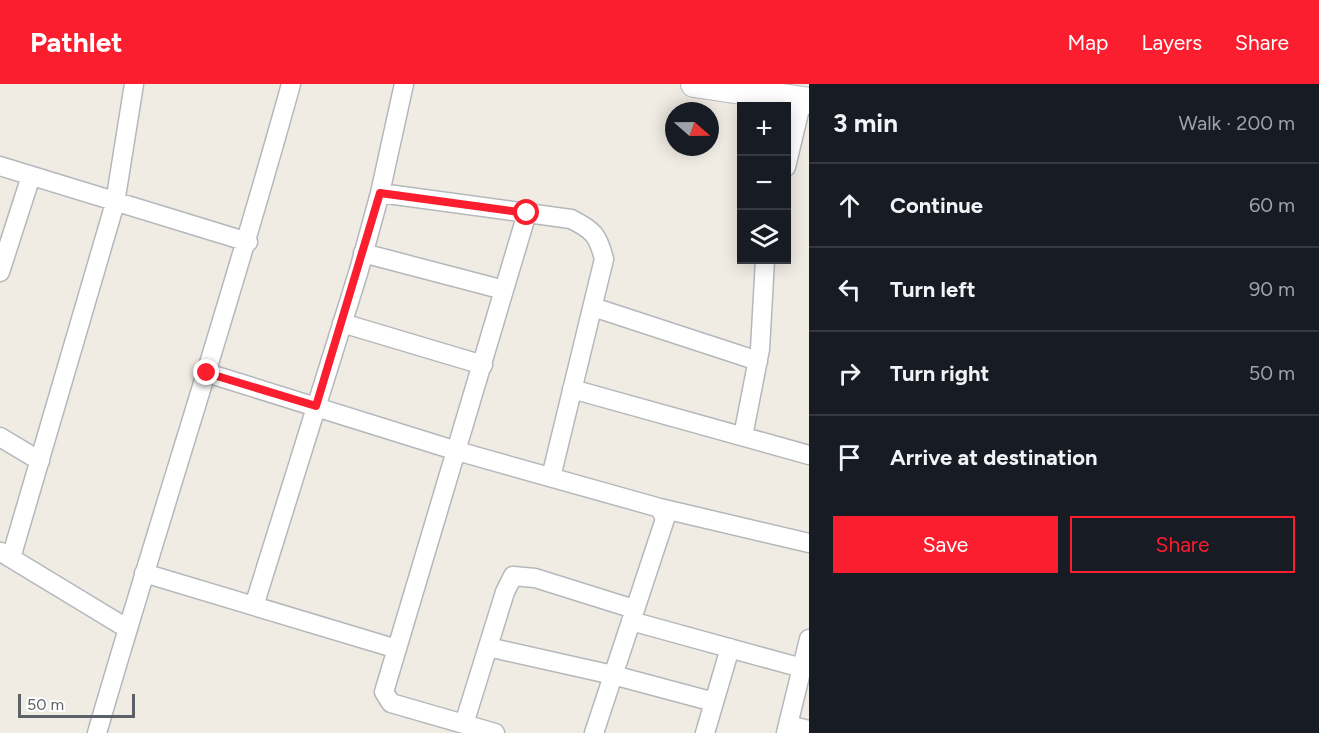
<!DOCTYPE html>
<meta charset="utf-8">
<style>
body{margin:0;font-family:Figtree,sans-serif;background:#20242c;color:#f1f3f6}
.controls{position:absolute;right:18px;top:18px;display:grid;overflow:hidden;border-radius:0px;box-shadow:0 3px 15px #0003}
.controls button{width:54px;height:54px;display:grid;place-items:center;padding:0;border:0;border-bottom:2px solid #363941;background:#171b24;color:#f1f3f6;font:30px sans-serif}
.compass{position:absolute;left:665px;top:18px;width:54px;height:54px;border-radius:50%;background:#171b24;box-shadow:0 3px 15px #0003;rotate:110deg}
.scale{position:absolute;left:18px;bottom:15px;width:117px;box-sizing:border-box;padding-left:6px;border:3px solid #5b6166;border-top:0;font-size:16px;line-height:21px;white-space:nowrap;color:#5b6166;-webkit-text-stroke:4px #fff;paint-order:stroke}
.stop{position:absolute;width:18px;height:18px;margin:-14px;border:4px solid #fb1e2f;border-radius:50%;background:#fff}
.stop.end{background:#fb1e2f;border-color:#fff;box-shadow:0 2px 6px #0008}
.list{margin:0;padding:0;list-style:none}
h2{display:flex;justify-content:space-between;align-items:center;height:78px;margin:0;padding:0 24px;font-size:26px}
h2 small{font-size:20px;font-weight:400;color:#9ea1a6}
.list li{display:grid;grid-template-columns:39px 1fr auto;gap:18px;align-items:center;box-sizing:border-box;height:84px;padding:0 24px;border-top:2px solid #363941}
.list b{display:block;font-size:22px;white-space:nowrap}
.list em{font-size:20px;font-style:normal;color:#9ea1a6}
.actions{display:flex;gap:12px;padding:18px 24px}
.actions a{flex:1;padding:14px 0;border:2px solid #fb1e2f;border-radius:0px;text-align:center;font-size:21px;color:#fb1e2f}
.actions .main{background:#fb1e2f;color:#fff}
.icon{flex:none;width:33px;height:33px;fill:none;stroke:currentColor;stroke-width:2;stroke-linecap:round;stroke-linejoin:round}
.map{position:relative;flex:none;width:809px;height:649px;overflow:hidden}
header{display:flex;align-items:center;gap:36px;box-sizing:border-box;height:84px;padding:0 30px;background:#fb1e2f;color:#fff}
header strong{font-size:28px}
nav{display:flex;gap:33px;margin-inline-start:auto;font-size:21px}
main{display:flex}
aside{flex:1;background:#171b24}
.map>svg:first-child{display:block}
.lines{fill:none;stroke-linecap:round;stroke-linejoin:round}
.street-casing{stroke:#b4b8bc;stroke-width:21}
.secondary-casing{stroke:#b5babf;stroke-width:28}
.street{stroke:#fff;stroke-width:18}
.secondary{stroke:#fff;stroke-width:26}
.route{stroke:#fb1e2f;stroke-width:8}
</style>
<header>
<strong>Pathlet</strong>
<nav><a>Map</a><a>Layers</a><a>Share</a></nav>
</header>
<main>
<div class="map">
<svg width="809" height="649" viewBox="0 0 809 649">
<rect width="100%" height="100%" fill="#f0ebe3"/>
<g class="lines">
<g class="street-casing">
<path id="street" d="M0 82 248 158
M786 83 802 16
M380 109 571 135C593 146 598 151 604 175L551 393
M363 169 504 206
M0 188 31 92
M593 223 758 277
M342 239 483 281
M207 289 457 367 660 424 665 435 594 649
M572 305 809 371
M743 352 760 265 765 176
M0 353 40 377
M660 424 809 459
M1 468 128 545
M11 474 115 119 134 0
M144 489 397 565
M254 522 359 186 380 109 404 0
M631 537 802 584
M488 563 613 591 714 618
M464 640 505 508 513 492 535 494 634 525
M788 641 809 646
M97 649C160 432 231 218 291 0
M495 649 391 619 384 608 527 129
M705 649 730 564
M786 649 809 555"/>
</g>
<g class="secondary-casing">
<path id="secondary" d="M694 0 809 17"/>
</g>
<use href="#street" class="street"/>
<use href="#secondary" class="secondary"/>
</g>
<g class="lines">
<path class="route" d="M207 289 316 322 380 109 527 129"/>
</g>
</svg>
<div class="controls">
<button>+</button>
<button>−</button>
<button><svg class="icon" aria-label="layers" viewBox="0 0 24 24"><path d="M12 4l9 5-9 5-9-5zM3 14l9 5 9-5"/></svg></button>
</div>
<svg class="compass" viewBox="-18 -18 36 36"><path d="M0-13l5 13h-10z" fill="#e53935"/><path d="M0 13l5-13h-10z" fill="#9ea1a6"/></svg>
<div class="scale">50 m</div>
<div class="stop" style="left:527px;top:129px"></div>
<div class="stop end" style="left:207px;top:289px"></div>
</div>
<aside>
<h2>3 min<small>Walk · 200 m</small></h2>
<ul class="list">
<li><svg class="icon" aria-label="ahead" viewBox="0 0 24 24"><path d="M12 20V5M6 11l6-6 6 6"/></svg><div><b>Continue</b></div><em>60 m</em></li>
<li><svg class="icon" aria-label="left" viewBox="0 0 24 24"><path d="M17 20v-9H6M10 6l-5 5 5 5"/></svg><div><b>Turn left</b></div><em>90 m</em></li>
<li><svg class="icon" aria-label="right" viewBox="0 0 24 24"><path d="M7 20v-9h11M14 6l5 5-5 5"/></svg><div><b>Turn right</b></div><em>50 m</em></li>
<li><svg class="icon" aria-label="arrive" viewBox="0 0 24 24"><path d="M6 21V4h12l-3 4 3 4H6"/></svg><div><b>Arrive at destination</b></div></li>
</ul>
<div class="actions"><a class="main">Save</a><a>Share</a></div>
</aside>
</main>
